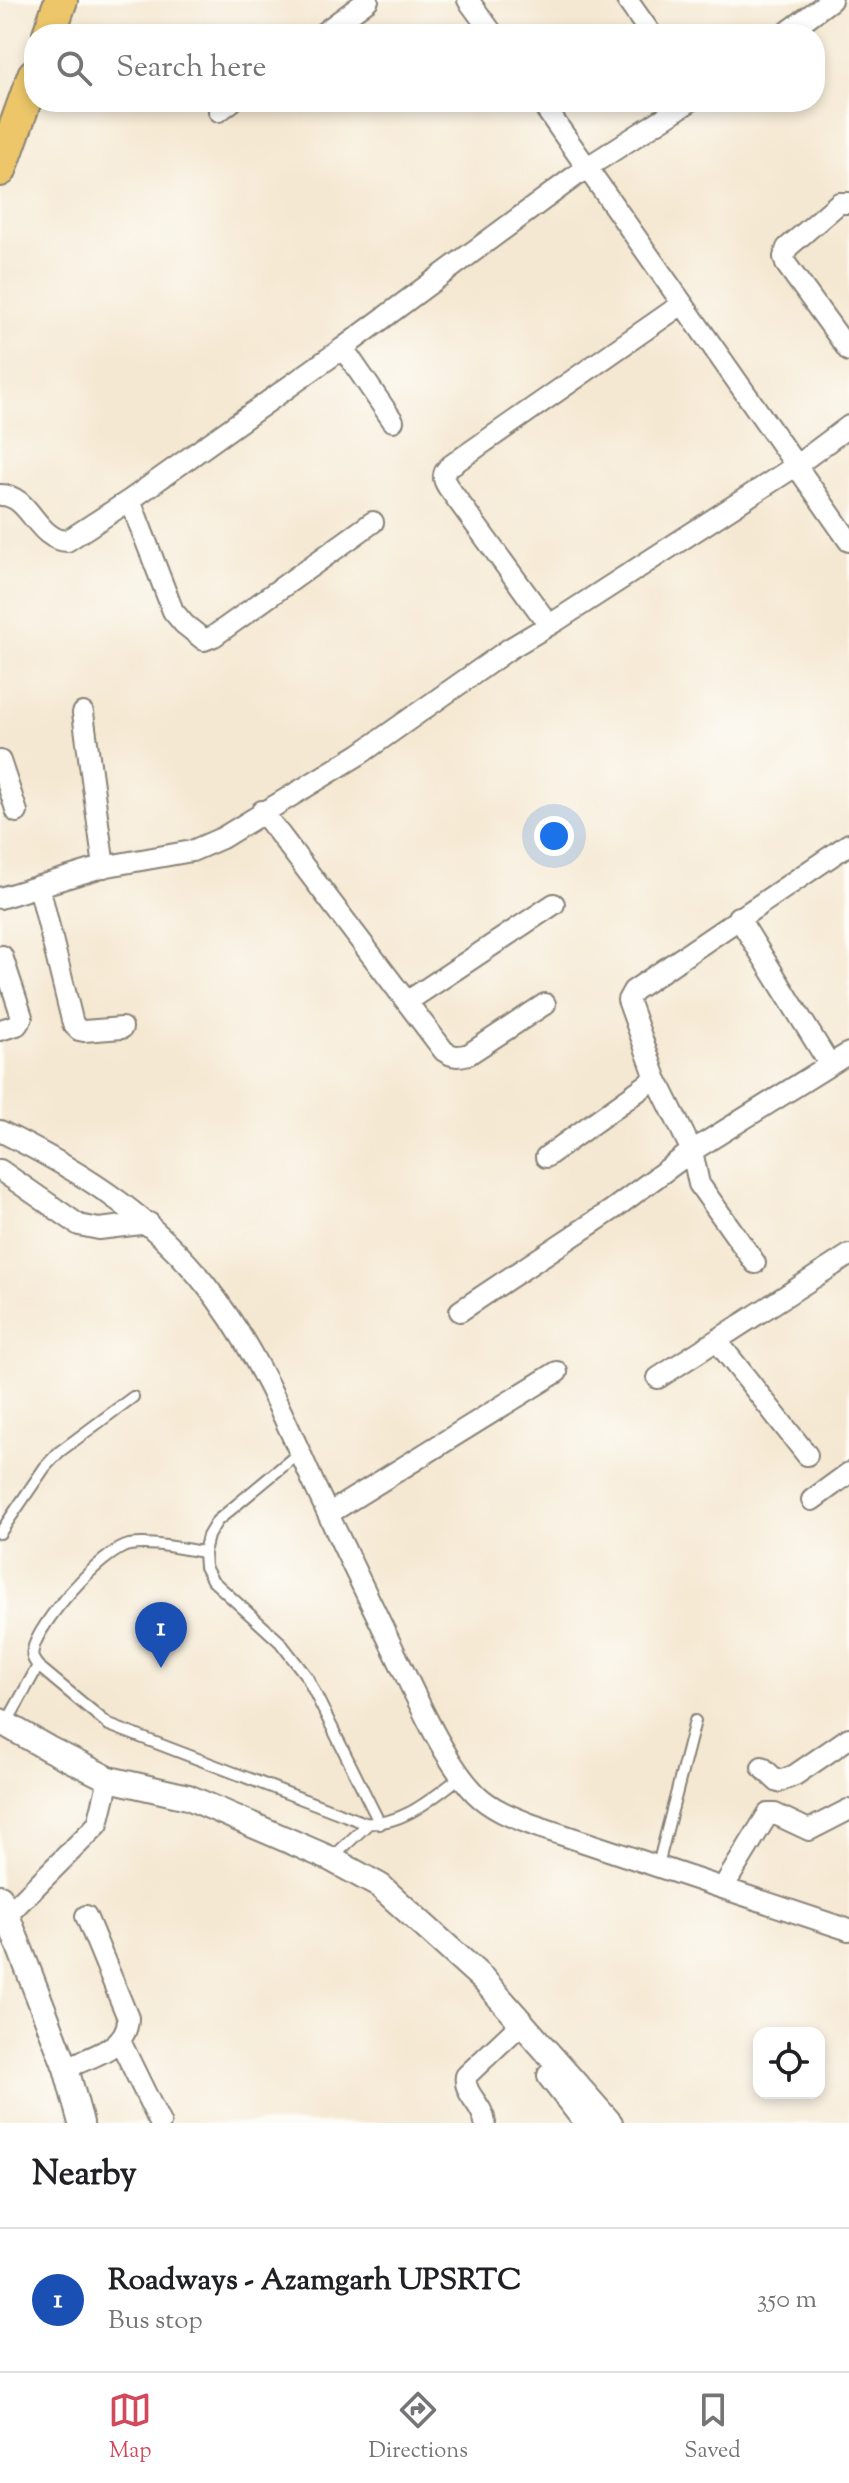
<!DOCTYPE html>
<style>
body{margin:0;font-family:"Sorts Mill Goudy",serif;background:#f2f2f2;color:#202124}
.controls{position:absolute;right:24px;bottom:24px;display:grid;overflow:hidden;border-radius:16px;box-shadow:0 4px 12px #0003}
.controls button{width:72px;height:72px;display:grid;place-items:center;padding:0;border:0;border-bottom:2px solid #e0e0e0;background:#fff;color:#202124;font:40px sans-serif}
.you{position:absolute;left:554px;top:836px;width:28px;height:28px;margin:-20px;border:6px solid #fff;border-radius:50%;background:#1a73e8;box-shadow:0 0 0 12px #1a73e833}
.badge{display:grid;place-items:center;width:52px;height:52px;border-radius:50%;background:#d1495b;color:#fff;font-size:26px;font-weight:700}
.pin{position:absolute;translate:-50% -66px;filter:drop-shadow(0 2px 4px #0008)}
.pin::after{content:'';position:absolute;top:42px;width:28px;height:24px;background:inherit;clip-path:polygon(0 0,100% 0,50% 100%)}
.list{margin:0;padding:0;list-style:none}
h2{display:flex;justify-content:space-between;align-items:center;height:104px;margin:0;padding:0 32px;font-size:34px}
h2 small{font-size:26px;font-weight:400;color:#757577}
.list li{display:grid;grid-template-columns:52px 1fr auto;gap:24px;align-items:center;box-sizing:border-box;height:144px;padding:0 32px;border-top:2px solid #e0e0e0}
.list b{display:block;font-size:30px;white-space:nowrap}
.list p{margin:0;font-size:26px;white-space:nowrap;color:#757577}
.list em{font-size:26px;font-style:normal;color:#757577}
.icon{flex:none;width:44px;height:44px;fill:none;stroke:currentColor;stroke-width:2;stroke-linecap:round;stroke-linejoin:round}
.map{position:relative;flex:none;width:849px;height:2123px;overflow:hidden}
.search{position:absolute;background:#fff;box-shadow:0 4px 12px #0003;left:24px;right:24px;top:24px;height:88px;display:flex;align-items:center;gap:20px;box-sizing:border-box;padding:0 28px;border-radius:32px;color:#757577;font-size:30px}
.sheet{height:248px;background:#fff}
nav{display:flex;justify-content:space-around;align-items:center;box-sizing:border-box;height:112px;border-top:2px solid #e0e0e0;background:#fff;font-size:22px;color:#757577}
nav a{display:grid;justify-items:center;gap:4px}
nav .on{color:#d1495b}
.map>svg:first-child{display:block}
.lines{fill:none;stroke-linecap:round;stroke-linejoin:round}
.service-casing{stroke:#888277;stroke-width:14}
.minor-casing{stroke:#888277;stroke-width:24}
.tertiary-casing{stroke:#888277;stroke-width:28}
.trunk-casing{stroke:#888277;stroke-width:36}
.service{stroke:#fff;stroke-width:10}
.minor{stroke:#fff;stroke-width:20}
.tertiary{stroke:#fff;stroke-width:24}
.trunk{stroke:#ecc669;stroke-width:32}
</style>
<div class="map">
<svg width="849" height="2123" viewBox="0 0 849 2123">
<rect width="100%" height="100%" fill="#fdfcf7"/>
<filter id="ink" filterUnits="userSpaceOnUse"><feTurbulence type="fractalNoise" baseFrequency=".0125" numOctaves="2"/><feDisplacementMap in="SourceGraphic" scale="16" xChannelSelector="R" yChannelSelector="G"/><feConvolveMatrix kernelMatrix="1 2 1 2 8 2 1 2 1" color-interpolation-filters="sRGB"/></filter>
<filter id="wash" filterUnits="userSpaceOnUse"><feTurbulence type="fractalNoise" baseFrequency=".006" numOctaves="4" result="noise"/><feDisplacementMap in="SourceGraphic" scale="32" xChannelSelector="R" yChannelSelector="G"/><feGaussianBlur stdDeviation="1.8" result="paint"/><feColorMatrix in="noise" values="0 0 0 0 0 0 0 0 0 0 0 0 0 0 0 0 0 1.4 0 .05"/><feComposite in="paint" operator="in"/></filter>
<g filter="url(#wash)">
<rect width="100%" height="100%" fill="#f5e8d2"/>
</g>
<g filter="url(#ink)">
<g class="lines">
<g class="service-casing">
<path id="service" d="M300 1452 217 1521 208 1536 204 1552 205 1567 212 1580 280 1642 307 1677 380 1824
M0 1533 45 1467 59 1452 133 1397
M204 1552C181 1549 152 1541 129 1545 102 1551 38 1623 33 1650 31 1657 34 1661 38 1666L109 1725 365 1823C403 1826 433 1797 462 1776
M6 1724 38 1666
M332 1858 368 1824
M658 1865 695 1721"/>
</g>
<g class="minor-casing">
<path id="minor" d="M468 0 493 34
M627 0 651 34
M322 34 368 0
M785 34 831 0
M541 102 849 541
M219 111 231 102
M849 203H839L787 248 784 257 786 264 849 351
M343 348 586 168 689 102
M0 495C30 494 36 540 67 541L130 500 173 611 184 624 204 640 214 636 373 522
M130 500 343 348 393 421
M549 625 448 487C442 478 442 473 450 466L682 304
M83 713 104 867
M0 761 17 812
M262 811 444 1051C453 1057 458 1057 469 1054L545 1004
M39 886 73 1024 79 1030 84 1031 122 1028
M0 898 102 867 192 851 222 838 360 754 509 649 556 621 797 465 849 426
M738 917 830 1065
M408 1001 554 904
M0 1030 17 1025 22 1017 2 956
M0 1131C87 1174 159 1220 217 1300 258 1356 285 1419 313 1482 339 1538 367 1595 394 1651 415 1694 442 1758 475 1793 491 1809 512 1817 533 1825L849 1930
M546 1157 656 1078
M0 1170 79 1225 99 1229 149 1223
M755 1263 699 1184 692 1151 656 1078 628 1000 633 991 849 844
M460 1311 612 1210 692 1151 849 1053
M717 1341 807 1455
M658 1378 849 1255
M812 1500 849 1473
M328 1514 557 1372
M762 1767 778 1782 795 1775 849 1738
M724 1886 768 1814H775L809 1830 848 1810
M7 1915 98 1824 109 1779
M120 2041 160 2123
M66 2068C89 2057 128 2049 128 2018L86 1916
M485 2123C483 2104 463 2094 466 2076L522 2023"/>
</g>
<g class="tertiary-casing">
<path id="tertiary" d="M0 1721 49 1749 109 1779 188 1797 331 1859 380 1886 483 1979 610 2123
M0 1897 66 2068 81 2123
M550 2076 587 2123"/>
</g>
<g class="trunk-casing">
<path id="trunk" d="M49 34 61 0
M0 170 34 75"/>
</g>
<use href="#service" class="service"/>
<use href="#minor" class="minor"/>
<use href="#tertiary" class="tertiary"/>
<use href="#trunk" class="trunk"/>
</g>
</g>
</svg>
<div class="controls">
<button><svg class="icon" aria-label="locate" viewBox="0 0 24 24"><circle cx="12" cy="12" r="6"/><path d="M12 2v4M12 18v4M2 12h4M18 12h4"/></svg></button>
</div>
<div class="you"></div>
<div class="pin badge" style="left:161px;top:1668px;background:#1a4fb4">1</div>
<div class="search"><svg class="icon" aria-label="search" viewBox="0 0 24 24"><circle cx="10" cy="10" r="6"/><path d="M15 15l6 6"/></svg>Search here</div>
</div>
<section class="sheet">
<h2>Nearby<small></small></h2>
<ul class="list">
<li><span class="badge" style="background:#1a4fb4">1</span><div><b>Roadways - Azamgarh UPSRTC</b><p>Bus stop</p></div><em>350 m</em></li>
</ul>
</section>
<nav>
<a class="on"><svg class="icon" aria-label="map" viewBox="0 0 24 24"><path d="M3 6l6-2 6 2 6-2v14l-6 2-6-2-6 2zM9 4v14M15 6v14"/></svg>Map</a>
<a><svg class="icon" aria-label="directions" viewBox="0 0 24 24"><path d="M12 3l9 9-9 9-9-9zM9 14v-3h6M13 9l2 2-2 2"/></svg>Directions</a>
<a><svg class="icon" aria-label="saved" viewBox="0 0 24 24"><path d="M7 4h10v16l-5-4-5 4z"/></svg>Saved</a>
</nav>
